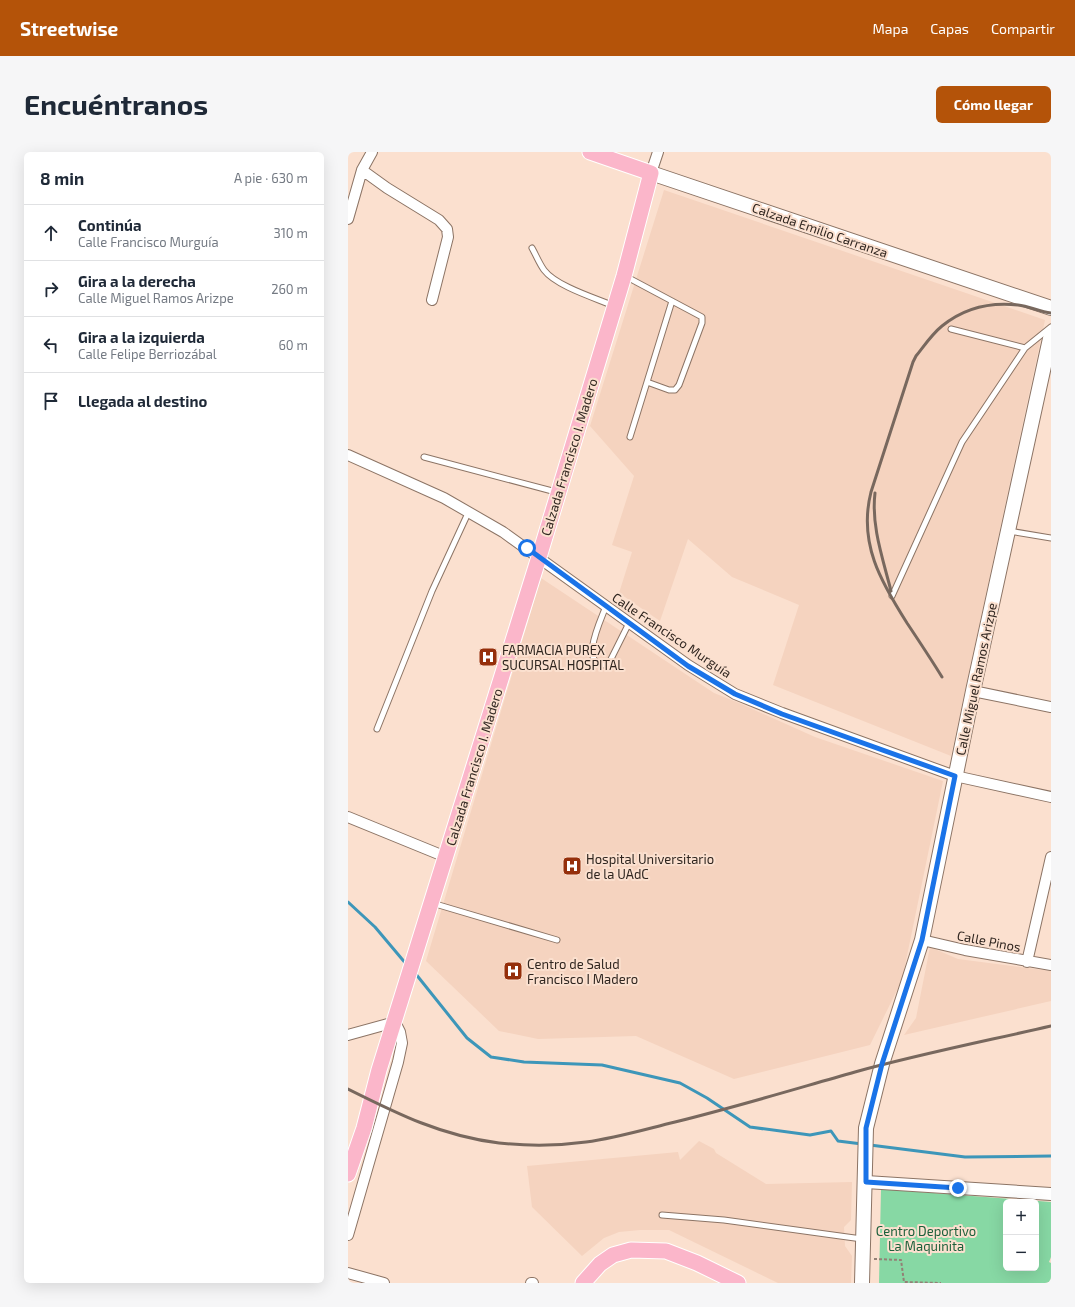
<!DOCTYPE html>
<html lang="es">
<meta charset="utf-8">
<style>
body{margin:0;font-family:"Exo 2",sans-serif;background:#f6f6f7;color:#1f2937}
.controls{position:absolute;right:12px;bottom:12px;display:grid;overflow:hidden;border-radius:6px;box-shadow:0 4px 16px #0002}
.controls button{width:36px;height:36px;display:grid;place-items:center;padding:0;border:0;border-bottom:1px solid #e0e1e3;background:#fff;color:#1f2937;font:20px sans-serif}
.stop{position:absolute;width:12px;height:12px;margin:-9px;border:3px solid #1a73e8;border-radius:50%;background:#fff}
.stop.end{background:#1a73e8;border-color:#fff;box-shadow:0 1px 4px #0008}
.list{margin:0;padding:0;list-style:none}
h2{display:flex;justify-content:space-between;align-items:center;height:52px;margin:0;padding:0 16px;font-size:17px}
h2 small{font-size:13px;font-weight:400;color:#747a83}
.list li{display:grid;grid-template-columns:26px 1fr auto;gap:12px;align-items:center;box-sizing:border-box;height:56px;padding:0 16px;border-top:1px solid #e0e1e3}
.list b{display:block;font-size:15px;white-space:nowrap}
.list p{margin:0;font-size:13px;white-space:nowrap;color:#747a83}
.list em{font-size:13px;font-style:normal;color:#747a83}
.icon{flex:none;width:22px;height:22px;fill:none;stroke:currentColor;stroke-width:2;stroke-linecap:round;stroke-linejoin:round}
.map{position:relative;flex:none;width:703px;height:1131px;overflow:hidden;border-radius:6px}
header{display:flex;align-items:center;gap:24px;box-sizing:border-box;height:56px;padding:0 20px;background:#b45309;color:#fff}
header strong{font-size:19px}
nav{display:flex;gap:22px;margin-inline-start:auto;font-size:14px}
.intro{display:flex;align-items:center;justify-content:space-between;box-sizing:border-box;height:96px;padding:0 24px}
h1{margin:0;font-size:28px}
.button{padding:10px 18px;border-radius:6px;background:#b45309;color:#fff;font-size:14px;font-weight:700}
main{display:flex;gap:24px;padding:0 24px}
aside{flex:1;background:#fff;border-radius:6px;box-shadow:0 4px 16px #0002}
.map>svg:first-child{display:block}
.built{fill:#f5d3bf}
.green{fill:#87d8a4;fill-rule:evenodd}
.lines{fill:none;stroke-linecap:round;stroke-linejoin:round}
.stream{stroke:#3d96b9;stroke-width:3}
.service-casing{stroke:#8c7465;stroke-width:7}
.minor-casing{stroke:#8c7465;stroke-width:12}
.tertiary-casing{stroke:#8c7465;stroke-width:14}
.secondary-casing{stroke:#8c7465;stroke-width:16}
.primary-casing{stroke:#fff;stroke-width:17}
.path{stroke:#938075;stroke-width:2;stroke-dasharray:3 2;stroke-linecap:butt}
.service{stroke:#fff;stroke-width:5}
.minor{stroke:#fff;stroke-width:10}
.tertiary{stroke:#fff;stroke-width:12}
.secondary{stroke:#fff;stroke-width:14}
.primary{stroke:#fbb6ca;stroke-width:15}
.rail{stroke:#78685e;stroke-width:3}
.route{stroke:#1a73e8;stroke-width:5}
.labels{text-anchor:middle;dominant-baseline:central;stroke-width:4;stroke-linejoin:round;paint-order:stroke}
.street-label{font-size:13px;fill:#302620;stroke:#fbe0cf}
.poi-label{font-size:13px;fill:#302620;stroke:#fbe0cf;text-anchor:start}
.park-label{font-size:13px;fill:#1b5f3a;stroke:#fbe0cf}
</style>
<header>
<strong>Streetwise</strong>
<nav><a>Mapa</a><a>Capas</a><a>Compartir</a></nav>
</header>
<div class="intro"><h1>Encuéntranos</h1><a class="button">Cómo llegar</a></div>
<main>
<aside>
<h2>8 min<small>A pie · 630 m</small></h2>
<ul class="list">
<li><svg class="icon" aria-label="ahead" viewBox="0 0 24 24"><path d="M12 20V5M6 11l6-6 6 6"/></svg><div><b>Continúa</b><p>Calle Francisco Murguía</p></div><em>310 m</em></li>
<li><svg class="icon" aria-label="right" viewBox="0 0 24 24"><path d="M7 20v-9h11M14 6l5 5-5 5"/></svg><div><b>Gira a la derecha</b><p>Calle Miguel Ramos Arizpe</p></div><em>260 m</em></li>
<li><svg class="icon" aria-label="left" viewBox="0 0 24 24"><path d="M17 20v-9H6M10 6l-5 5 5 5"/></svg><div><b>Gira a la izquierda</b><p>Calle Felipe Berriozábal</p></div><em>60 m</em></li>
<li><svg class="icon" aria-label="arrive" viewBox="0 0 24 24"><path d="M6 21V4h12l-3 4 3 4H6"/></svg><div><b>Llegada al destino</b></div></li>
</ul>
</aside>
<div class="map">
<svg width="703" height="1131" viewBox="0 0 703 1131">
<rect width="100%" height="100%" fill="#fbe0cf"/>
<path class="built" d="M316 38 697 168 603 604 425 533 451 453 384 425 340 387 312 469 271 441 284 400 264 393 286 324 242 274Z
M193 426 366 541 391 551 467 585 595 629 554 828 522 893 386 927 288 884 190 887 151 879 78 809Z
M582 795 610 807 703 819V849L556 883 568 866Z
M351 989 366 997 368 1001 418 1032 504 1030 503 1068 496 1075 497 1094 504 1104 503 1131H430L321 1078H292L271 1080 256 1086 234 1104 184 1055 179 1014 330 1000 332 1008Z"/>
<path class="green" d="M533 1037 703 1050V1105L701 1110 703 1111V1131H531ZM658 1050H688V1116H658Z"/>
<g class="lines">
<path class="stream" d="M0 750 27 775 59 813
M67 821 119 886 143 905 176 910 254 913 332 931 359 946 402 975 462 983 483 979 490 989 514 992
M522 993 617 1005 703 1004"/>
<g class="service-casing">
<path id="service" d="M184 96C188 103 191 111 196 118 208 134 247 146 266 154
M277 124 354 165V171L331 233 327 238H321L299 230
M603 177 677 196
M282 285 324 149
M76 305 208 340
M661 379 703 386
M544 444 614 290 677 196 703 175
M258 454C253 468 230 514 258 513L261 511 281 471
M29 577 84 439 121 359
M84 751 209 788
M314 1063 376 1068 514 1087"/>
</g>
<g class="minor-casing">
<path id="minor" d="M14 18 39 36 91 68 99 77 100 85 84 148
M303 21 310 0
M0 67 14 18 24 0
M0 303 96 346 155 380 340 513 387 542 434 561 607 624 703 645
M625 539 703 555
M0 665 98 705
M574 788 617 798 703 813
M679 810 703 705
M0 883 47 870 52 880 54 891 50 910 0 1083
M0 1121 36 1131
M183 1131H185"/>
</g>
<g class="tertiary-casing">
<path id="tertiary" d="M518 1030 703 1042"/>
</g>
<g class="secondary-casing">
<path id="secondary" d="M303 21 703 156
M514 1131 518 976 534 912 574 788 625 539 703 182"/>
</g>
<g class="primary-casing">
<path id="primary" d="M0 1022 16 976 31 918 191 405 276 124 303 21 242 0
M235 1131 252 1112 265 1103 283 1098 318 1099 349 1111 390 1131"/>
</g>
<path class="path" d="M526 1107 553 1108 556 1130 593 1131"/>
<use href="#service" class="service"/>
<use href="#minor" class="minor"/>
<use href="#tertiary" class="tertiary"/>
<use href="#secondary" class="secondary"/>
<use href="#primary" class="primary"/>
<path class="rail" d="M527 341C523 374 535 407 543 439
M594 525C583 507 571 489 559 471 533 430 510 391 523 340L565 210 568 204C576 194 584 182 594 174 616 156 643 150 670 153 681 154 692 160 703 161
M0 937C50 962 94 984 151 991 179 994 209 994 238 990 268 986 298 977 327 970 388 955 447 937 507 920 572 902 638 889 703 874"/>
</g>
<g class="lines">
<path class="route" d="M179 396 340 514 387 542 434 562 607 624 574 788 534 912 518 976V1030L610 1036"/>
</g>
<defs>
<g id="hospital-square" transform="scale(1)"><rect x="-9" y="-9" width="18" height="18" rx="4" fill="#952f0b" stroke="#fbe0cf"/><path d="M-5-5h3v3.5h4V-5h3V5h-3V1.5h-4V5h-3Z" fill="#fff"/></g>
</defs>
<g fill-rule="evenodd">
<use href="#hospital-square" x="140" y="505"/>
<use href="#hospital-square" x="224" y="714"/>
<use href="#hospital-square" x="165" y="819"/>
</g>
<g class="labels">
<g class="street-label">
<text transform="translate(472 78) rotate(19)">Calzada Emilio Carranza</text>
<text transform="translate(221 305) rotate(-73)">Calzada Francisco I. Madero</text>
<text transform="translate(324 483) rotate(34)">Calle Francisco Murguía</text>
<text transform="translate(628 527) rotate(-78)">Calle Miguel Ramos Arizpe</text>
<text transform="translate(126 615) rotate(-73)">Calzada Francisco I. Madero</text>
<text transform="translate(641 789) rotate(11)">Calle Pinos</text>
</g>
<g class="poi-label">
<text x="154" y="498">FARMACIA PUREX<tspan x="154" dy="15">SUCURSAL HOSPITAL</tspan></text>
<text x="238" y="707">Hospital Universitario<tspan x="238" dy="15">de la UAdC</tspan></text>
<text x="179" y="812">Centro de Salud<tspan x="179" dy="15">Francisco I Madero</tspan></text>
</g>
<g class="park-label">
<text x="578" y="1079">Centro Deportivo<tspan x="578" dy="15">La Maquinita</tspan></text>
</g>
</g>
</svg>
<div class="controls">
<button>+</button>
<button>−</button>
</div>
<div class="stop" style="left:179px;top:396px"></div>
<div class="stop end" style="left:610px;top:1036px"></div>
</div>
</main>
